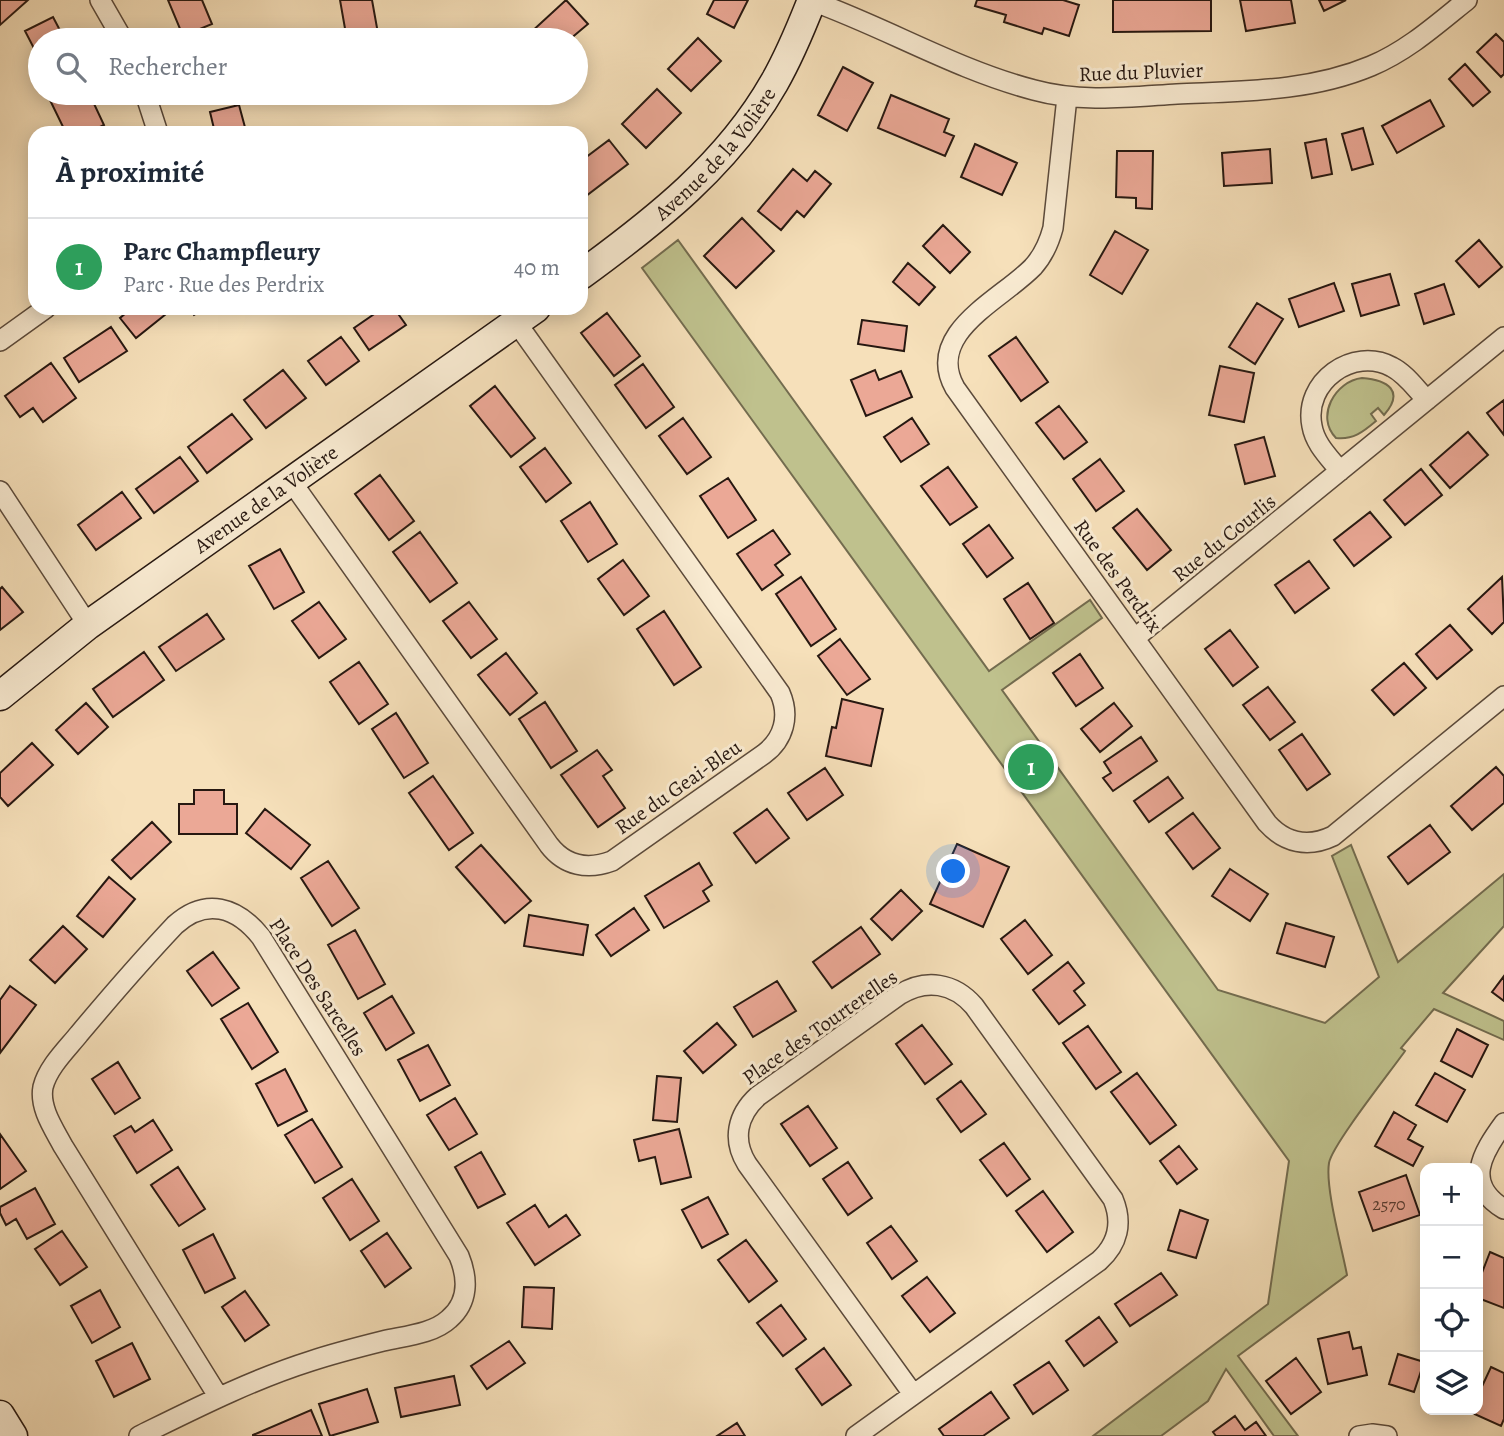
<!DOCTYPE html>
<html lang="fr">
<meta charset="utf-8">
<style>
body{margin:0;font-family:Alegreya,serif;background:#f6f6f7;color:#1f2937}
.controls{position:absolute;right:21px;bottom:21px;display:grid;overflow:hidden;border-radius:14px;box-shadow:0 4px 18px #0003}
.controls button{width:63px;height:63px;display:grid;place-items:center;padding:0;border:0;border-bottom:2px solid #e0e1e3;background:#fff;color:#1f2937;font:35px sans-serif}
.you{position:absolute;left:954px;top:872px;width:24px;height:24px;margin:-18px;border:5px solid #fff;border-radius:50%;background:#1a73e8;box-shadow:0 0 0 10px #1a73e833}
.badge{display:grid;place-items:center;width:46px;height:46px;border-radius:50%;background:#ea580c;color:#fff;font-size:23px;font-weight:700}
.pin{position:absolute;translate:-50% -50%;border:4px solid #fff;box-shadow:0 2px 7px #0006}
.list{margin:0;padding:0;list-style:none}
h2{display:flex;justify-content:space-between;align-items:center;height:91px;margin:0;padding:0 28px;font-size:30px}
h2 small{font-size:23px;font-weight:400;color:#747a83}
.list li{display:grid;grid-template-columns:46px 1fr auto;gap:21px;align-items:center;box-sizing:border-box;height:98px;padding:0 28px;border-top:2px solid #e0e1e3}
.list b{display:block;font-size:26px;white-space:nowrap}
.list p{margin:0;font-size:23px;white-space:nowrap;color:#747a83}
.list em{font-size:23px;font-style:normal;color:#747a83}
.icon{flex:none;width:38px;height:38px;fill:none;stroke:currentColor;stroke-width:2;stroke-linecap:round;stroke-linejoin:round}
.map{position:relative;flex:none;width:1504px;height:1436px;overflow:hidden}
.search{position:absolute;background:#fff;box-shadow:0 4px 18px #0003;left:28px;top:28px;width:560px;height:77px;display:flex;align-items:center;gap:18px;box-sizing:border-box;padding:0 24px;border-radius:38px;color:#747a83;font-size:26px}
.panel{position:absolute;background:#fff;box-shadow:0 4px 18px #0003;left:28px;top:126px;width:560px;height:189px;border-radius:21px}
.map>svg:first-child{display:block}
.green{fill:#bfc18d;stroke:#736c4f;stroke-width:2}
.building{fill:#eba896;stroke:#271811;stroke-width:2}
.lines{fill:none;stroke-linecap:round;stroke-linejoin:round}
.street-casing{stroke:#5b4a3b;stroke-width:22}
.secondary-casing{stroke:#271811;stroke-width:31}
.street{stroke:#f9ebd2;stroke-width:19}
.secondary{stroke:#f9ebd2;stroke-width:28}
.labels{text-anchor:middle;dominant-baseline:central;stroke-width:6;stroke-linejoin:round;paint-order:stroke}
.number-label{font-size:18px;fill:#583c32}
.street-label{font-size:21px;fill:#271811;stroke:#f9ebd2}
</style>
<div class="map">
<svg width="1504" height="1436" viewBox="0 0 1504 1436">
<rect width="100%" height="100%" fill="#f6e0ba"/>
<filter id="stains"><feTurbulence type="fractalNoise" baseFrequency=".00286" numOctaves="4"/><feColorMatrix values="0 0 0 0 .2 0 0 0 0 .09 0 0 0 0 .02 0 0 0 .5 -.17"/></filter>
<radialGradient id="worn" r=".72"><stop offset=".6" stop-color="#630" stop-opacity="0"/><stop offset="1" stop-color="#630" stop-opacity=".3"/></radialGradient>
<path class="green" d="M678 240 989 671 1090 600 1102 618 1002 690 1218 990 1325 1023 1379 977 1332 856 1351 845 1398 962 1504 874V926L1443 993 1504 1021V1040L1434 1009 1401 1048 1405 1051C1391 1071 1332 1145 1329 1163 1325 1188 1342 1248 1347 1275L1238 1356 1298 1436H1274L1226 1369 1208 1401 1161 1436H1093L1268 1304 1289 1161 642 268Z
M1362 378C1388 380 1405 391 1384 415L1378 408 1371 414 1376 421C1363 432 1353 440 1336 438 1315 417 1335 381 1362 378Z"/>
<path class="building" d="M0 0H28L0 25Z
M168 0H202L212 24 183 36Z
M340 0H372L379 39 347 40Z
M566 0 588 24 569 40H535L529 34Z
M714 0H748L734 28 707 14Z
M977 0H1063L1079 5 1069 36 1044 28 1042 34 1004 22 1006 15 975 6Z
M1113 0H1211V31L1113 32Z
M1240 0H1291L1295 23 1246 31Z
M1319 0H1346L1324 11Z
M53 17 65 40H40V60L25 31Z
M1496 34 1504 42V74L1501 77 1477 52Z
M698 38 721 61 691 91 668 69Z
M1465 64 1490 92 1473 106 1449 79Z
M843 67 873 83 847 131 818 115Z
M657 89 681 113 646 148 622 124Z
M55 93H89L104 125 88 133H66L48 96Z
M196 93H232L198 101Z
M891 95 949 119 944 132 954 136 945 156 878 128Z
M1430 100 1444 126 1397 153 1382 126Z
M239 105 246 131 255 129 256 133H215L210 112Z
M1363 128 1373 164 1352 170 1342 134Z
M1326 139 1332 174 1312 178 1305 143Z
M609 140 628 164 586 196 581 189V161Z
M975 144 1017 163 1002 195 961 177Z
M1270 149 1272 183 1224 186 1222 153Z
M1117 151H1153L1152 209 1136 208V198L1116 197Z
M793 169 807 181 815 171 831 184 804 217 797 211 781 230 758 211Z
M742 218 774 251 736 288 704 256Z
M943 225 970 252 950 273 923 246Z
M1115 231 1148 250 1122 294 1090 275Z
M1479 240 1502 267 1479 287 1456 261Z
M908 263 935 287 919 305 893 282Z
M1390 274 1399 305 1361 316 1352 284Z
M1334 283 1344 311 1299 327 1289 299Z
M1444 284 1454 314 1424 324 1415 294Z
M1257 303 1283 319 1255 364 1229 347Z
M132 308H170L171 310 136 338 120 318Z
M189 308H205L194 315Z
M383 308H394L406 325 369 350 354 328Z
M607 313 640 356 614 376 581 333Z
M862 320 907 326 904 351 858 344Z
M111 327 127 351 79 382 64 358Z
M341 337 359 361 326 385 308 361Z
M1016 337 1048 382 1021 401 989 356Z
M51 363 76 398 43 422 33 408 20 417 5 396Z
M643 364 674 407 646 428 615 385Z
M1220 366 1254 373 1244 422 1209 415Z
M283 370 306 398 266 428 244 400Z
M875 370 879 380 901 371 912 397 866 416 851 380Z
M495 386 535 438 511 457 470 406Z
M1504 400V435L1487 413Z
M1059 406 1087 442 1064 459 1036 423Z
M232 414 252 439 207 473 188 447Z
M683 418 711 457 687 474 659 436Z
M912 418 929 444 901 462 884 437Z
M1468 432 1488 455 1450 488 1430 465Z
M1264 437 1275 476 1245 484 1235 445Z
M545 448 571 483 546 502 520 467Z
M180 457 198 481 154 513 136 489Z
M1100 459 1124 491 1096 511 1073 479Z
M948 467 977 507 950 525 921 486Z
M1421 469 1442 495 1405 525 1384 500Z
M380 475 414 521 389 540 355 494Z
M728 478 756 520 728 538 700 496Z
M122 492 141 518 96 550 78 525Z
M590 502 617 544 588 562 561 521Z
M1137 509 1171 550 1147 570 1113 528Z
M1370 512 1391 537 1354 566 1334 540Z
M989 525 1013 558 987 577 963 544Z
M773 530 790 554 775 565 783 575 762 590 737 554Z
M420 532 457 583 430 602 393 552Z
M280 549 304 592 274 609 249 566Z
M623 560 649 596 624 615 598 579Z
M1309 561 1329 588 1295 613 1275 585Z
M801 577 836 629 811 646 776 594Z
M1502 577 1504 622 1492 634 1468 609Z
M1028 583 1054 623 1030 639 1004 599Z
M2 587 23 612 0 630V589Z
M319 602 346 639 319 658 292 621Z
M469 602 497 639 471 658 443 621Z
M664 611 701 667 674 685 637 629Z
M207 614 224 639 176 671 159 647Z
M1450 625 1472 650 1437 679 1416 654Z
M1230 630 1258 667 1233 686 1205 649Z
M840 639 870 679 847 695 818 656Z
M144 652 164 680 113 717 93 689Z
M506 653 537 693 510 715 478 675Z
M1080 654 1103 688 1076 706 1053 673Z
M359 662 388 704 359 724 330 682Z
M1404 663 1426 688 1394 715 1372 690Z
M1268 687 1295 722 1270 740 1243 705Z
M842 699 883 709 871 766 826 756 832 727 836 728Z
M545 702 577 751 551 768 519 719Z
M86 703 108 727 78 754 56 730Z
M1114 703 1132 726 1100 752 1081 729Z
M396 713 428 763 404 778 372 729Z
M1302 734 1330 774 1307 790 1279 750Z
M1141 737 1157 761 1113 791 1103 778 1111 773 1104 762Z
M32 743 53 765 8 806 0 797V773Z
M597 750 612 770 603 776 625 808 598 827 561 775Z
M1496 767 1504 776V803L1472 830 1451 806Z
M825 768 843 795 807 820 788 793Z
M433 776 473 833 449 850 409 793Z
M1168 777 1183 798 1149 822 1134 801Z
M194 790H224V804H237V834H179V804H194Z
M265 809 310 845 291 869 246 833Z
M767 809 789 838 756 863 734 833Z
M1193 813 1220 848 1193 869 1166 833Z
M152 822 171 842 131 879 112 860Z
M1430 825 1450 852 1408 884 1388 857Z
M957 844 1009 867 983 927 930 904Z
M481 845 531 901 505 923 456 867Z
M328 861 359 908 332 926 301 878Z
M699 863 712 885 703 891 709 901 664 928 645 896Z
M1230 869 1268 894 1250 921 1212 896Z
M109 877 135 899 103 937 77 916Z
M901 890 922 911 892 940 871 919Z
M634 908 649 930 611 956 596 935Z
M529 915 588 925 583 955 524 946Z
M1025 920 1052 955 1028 974 1001 939Z
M1286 923 1334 937 1325 967 1277 953Z
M63 926 87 949 55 983 30 960Z
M861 927 880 954 832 988 813 962Z
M355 930 385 984 358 999 328 945Z
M213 952 239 988 212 1006 187 971Z
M1068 962 1084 983 1074 991 1085 1005 1059 1024 1033 990Z
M1504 976V1001L1492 992Z
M777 981 796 1011 753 1037 734 1007Z
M10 986 36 1005 0 1053V1000Z
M392 996 414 1033 386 1050 364 1013Z
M248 1003 278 1052 252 1069 221 1019Z
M717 1023 736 1045 703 1073 684 1051Z
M922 1025 952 1064 925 1084 896 1044Z
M1088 1026 1121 1072 1096 1089 1063 1043Z
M1457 1029 1488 1045 1472 1077 1441 1061Z
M428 1045 450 1085 420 1101 398 1060Z
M118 1062 140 1098 115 1114 92 1079Z
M285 1069 307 1111 278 1126 256 1084Z
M1137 1073 1176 1125 1150 1144 1111 1092Z
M1435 1073 1465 1090 1447 1122 1416 1105Z
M657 1076 681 1078 677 1122 653 1120Z
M961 1081 986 1114 961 1132 937 1099Z
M455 1098 477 1134 449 1150 427 1115Z
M808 1106 837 1148 810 1166 781 1124Z
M1394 1112 1416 1125 1408 1139 1423 1147 1413 1166 1375 1146Z
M312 1119 342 1167 315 1183 285 1135Z
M153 1120 172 1150 137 1173 114 1136 131 1126 135 1132Z
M679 1129 691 1177 661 1184 655 1157 639 1161 634 1140Z
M0 1134 26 1171 0 1189Z
M1004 1143 1030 1179 1007 1196 980 1160Z
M1179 1146 1197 1169 1177 1184 1160 1161Z
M481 1152 505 1194 478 1208 455 1167Z
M848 1162 872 1198 848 1215 823 1179Z
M178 1167 205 1209 179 1226 151 1185Z
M1406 1175 1420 1215 1373 1231 1359 1192Z
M352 1179 379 1221 350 1240 323 1198Z
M35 1188 55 1224 27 1239 16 1219 6 1225 0 1213V1207Z
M1043 1191 1073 1232 1047 1252 1016 1211Z
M708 1197 728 1234 702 1248 682 1210Z
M535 1205 549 1227 566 1215 580 1235 535 1265 507 1223Z
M1180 1210 1208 1220 1196 1258 1168 1250Z
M891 1226 917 1261 892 1279 867 1243Z
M62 1231 87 1267 60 1285 35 1249Z
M387 1233 411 1268 385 1287 361 1251Z
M213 1234 235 1278 205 1293 183 1250Z
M746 1240 777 1281 749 1302 718 1260Z
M1490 1252 1504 1258V1308L1478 1298V1283Z
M1161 1273 1177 1295 1130 1326 1115 1304Z
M927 1277 955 1313 930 1332 902 1296Z
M524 1287 554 1288 552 1329 522 1327Z
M100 1290 120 1327 92 1343 71 1306Z
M245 1291 269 1325 245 1341 222 1307Z
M781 1305 806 1339 783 1356 757 1323Z
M1099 1317 1117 1342 1084 1366 1066 1341Z
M1349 1332 1353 1349 1361 1347 1367 1375 1328 1384 1318 1339Z
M509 1341 525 1363 487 1389 471 1366Z
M132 1343 150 1379 114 1397 96 1361Z
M824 1348 851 1385 822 1405 796 1369Z
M1398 1354 1424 1362 1414 1392 1389 1384Z
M1296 1358 1321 1392 1291 1414 1266 1381Z
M1049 1362 1068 1390 1033 1414 1014 1385Z
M1491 1367 1504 1373V1419L1501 1426 1470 1412 1471 1410H1478V1395Z
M454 1376 460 1405 401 1417 395 1388Z
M367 1389 378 1422 330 1436 319 1404Z
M991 1392 1009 1418 983 1436H944L939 1429Z
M311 1410 322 1436H253V1435Z
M1235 1416 1245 1430 1256 1422 1266 1436H1216L1213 1432Z
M737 1423 745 1436H717Z"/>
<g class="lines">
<g class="street-casing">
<path id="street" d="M100 0 123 40
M812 1C887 28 957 70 1034 90 1081 103 1129 97 1177 94 1242 91 1309 92 1371 66 1407 51 1436 25 1467 0
M145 93 158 133
M1067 97 1053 228C1049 243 1043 256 1033 267 1001 300 924 333 955 388L1267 823C1285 843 1308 848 1333 836L1504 696
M0 341 46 308
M1340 471C1329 457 1315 444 1312 426 1303 382 1353 346 1392 367 1406 374 1416 389 1427 400
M291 481 549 845C565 866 588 870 612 861L764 754C784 739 790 716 780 693L516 322
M0 491 88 625
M1135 638 1504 337
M1504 1123C1482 1153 1463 1184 1504 1209
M139 1436C196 1408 251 1380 311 1361 335 1353 359 1347 383 1341 404 1336 433 1334 449 1319 469 1302 468 1278 459 1256L261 937C237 907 206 897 175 925 142 960 110 997 79 1034 67 1049 48 1067 43 1087 39 1108 54 1129 63 1146L218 1396
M856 1436 1099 1261C1118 1244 1123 1223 1113 1199L974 1006C954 983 926 978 899 995L758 1096C737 1115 732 1140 747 1164L913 1394
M1359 1436 1372 1434 1387 1436"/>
</g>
<g class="secondary-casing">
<g id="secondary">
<path id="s1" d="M581 275C655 221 728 164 774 83 789 57 801 28 812 0"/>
<path id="s2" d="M0 696 88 625 536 308"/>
<path d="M0 1415 13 1436"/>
</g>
</g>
<use href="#street" class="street"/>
<use href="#secondary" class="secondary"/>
</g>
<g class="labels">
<g class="number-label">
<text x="1389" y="1204">2570</text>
</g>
<g class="street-label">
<text transform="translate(1141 72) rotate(-2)">Rue du Pluvier</text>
<text stroke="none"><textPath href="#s1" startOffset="182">Avenue de la Volière</textPath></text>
<text stroke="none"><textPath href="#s2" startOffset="331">Avenue de la Volière</textPath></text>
<text transform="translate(1224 538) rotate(-39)">Rue du Courlis</text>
<text transform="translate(1118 576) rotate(54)">Rue des Perdrix</text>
<text transform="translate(678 787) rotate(-35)">Rue du Geai-Bleu</text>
<text transform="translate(318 987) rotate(57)">Place Des Sarcelles</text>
<text transform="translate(820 1027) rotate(-35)">Place des Tourterelles</text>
</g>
</g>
<rect width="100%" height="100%" filter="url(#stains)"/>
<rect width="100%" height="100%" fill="url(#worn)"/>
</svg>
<div class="controls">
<button>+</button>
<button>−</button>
<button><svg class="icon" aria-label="locate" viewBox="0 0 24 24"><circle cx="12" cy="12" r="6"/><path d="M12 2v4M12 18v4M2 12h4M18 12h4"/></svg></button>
<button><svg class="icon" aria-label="layers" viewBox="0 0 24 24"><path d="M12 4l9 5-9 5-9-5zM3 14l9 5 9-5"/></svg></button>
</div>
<div class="you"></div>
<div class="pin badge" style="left:1031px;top:767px;background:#2e9e5b">1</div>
<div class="search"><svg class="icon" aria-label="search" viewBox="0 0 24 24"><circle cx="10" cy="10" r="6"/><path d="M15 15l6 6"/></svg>Rechercher</div>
<section class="panel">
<h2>À proximité<small></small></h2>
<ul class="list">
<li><span class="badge" style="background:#2e9e5b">1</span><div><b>Parc Champfleury</b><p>Parc · Rue des Perdrix</p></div><em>40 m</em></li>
</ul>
</section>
</div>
